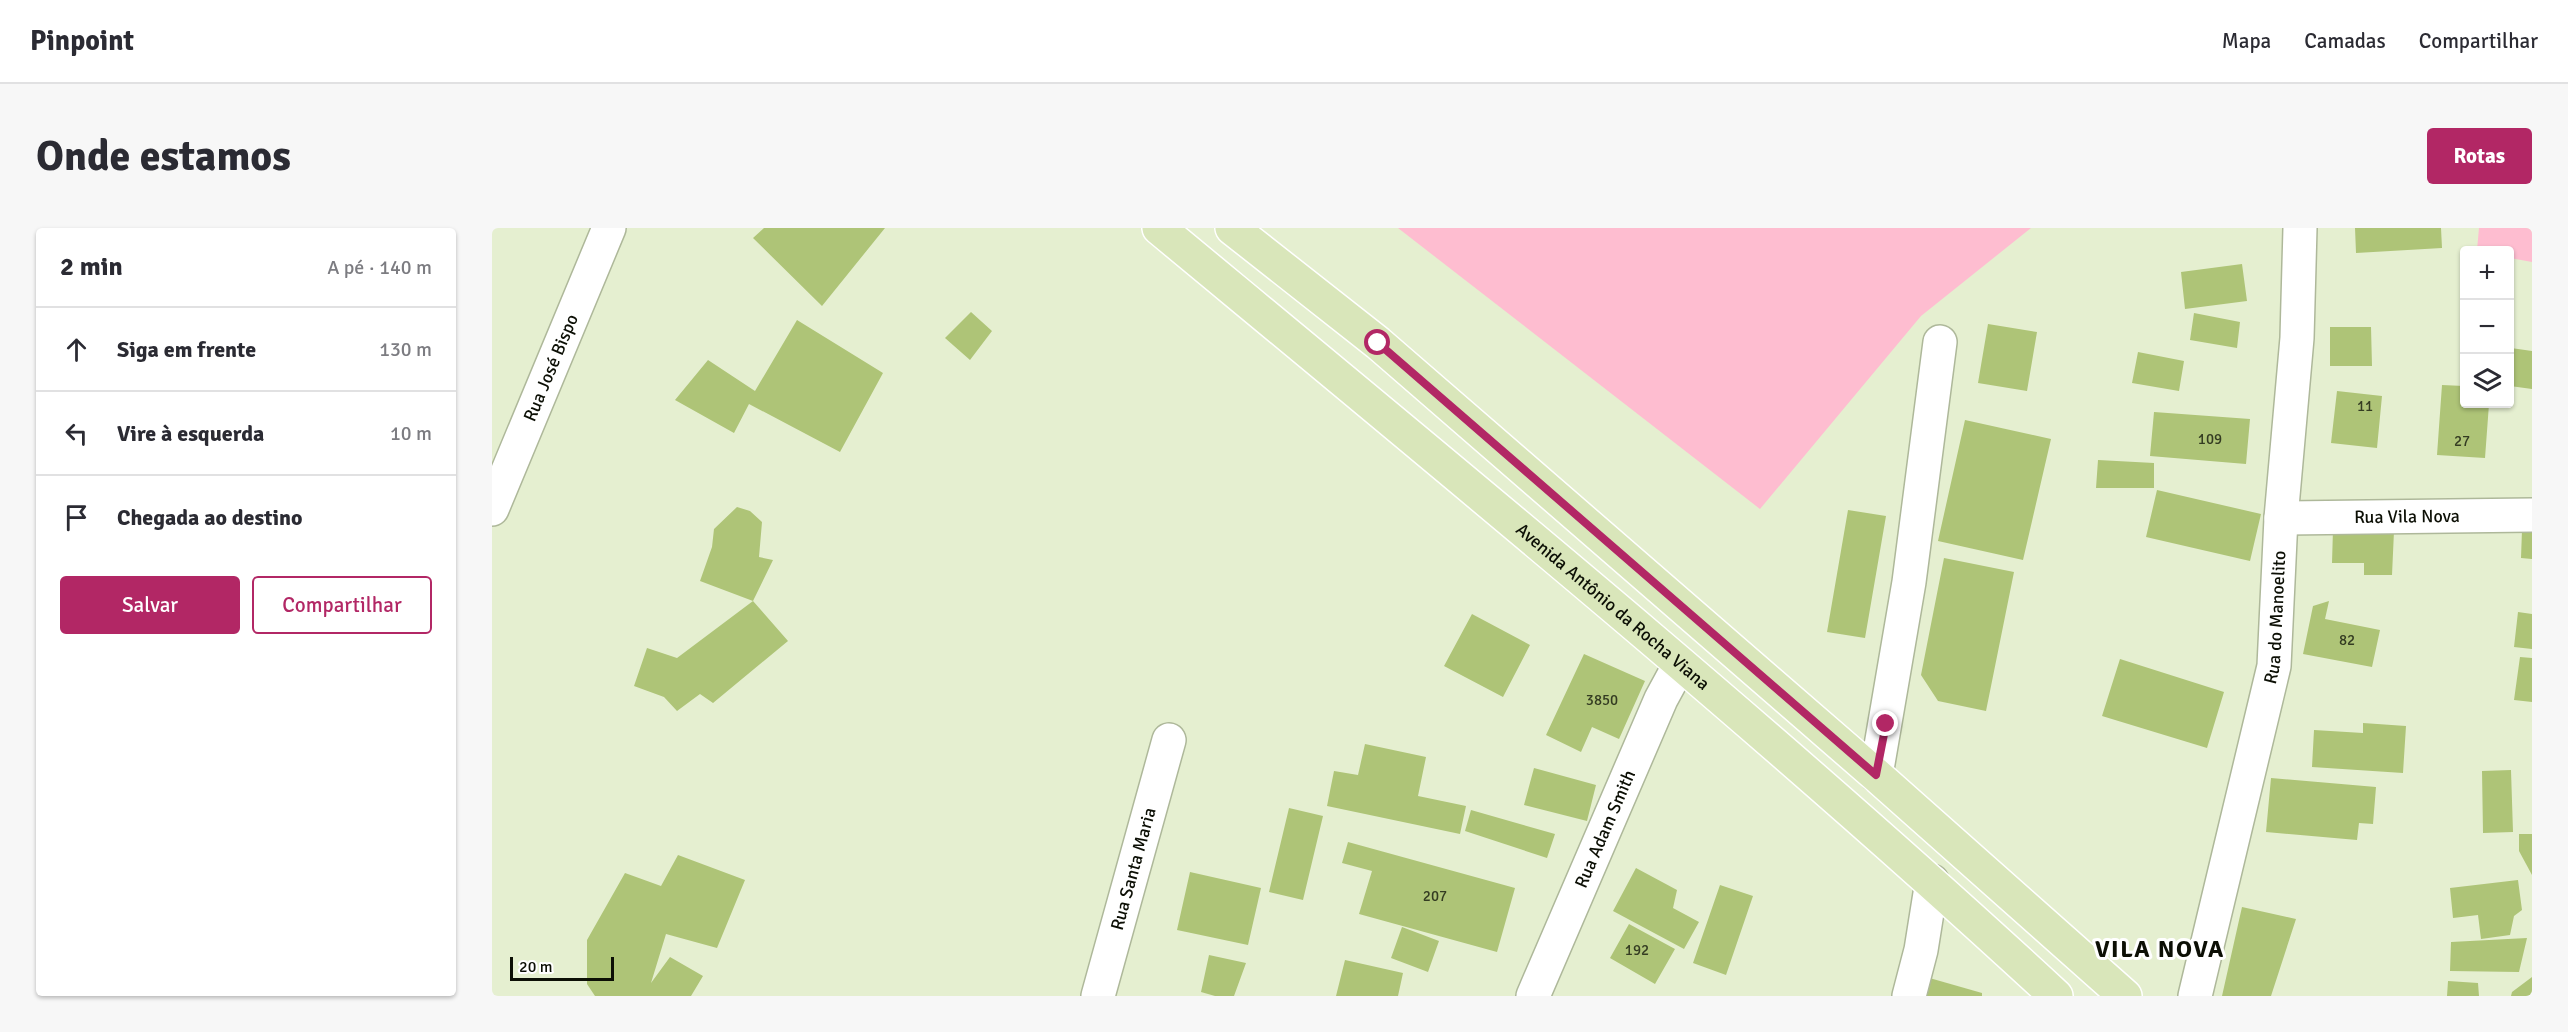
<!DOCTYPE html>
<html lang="pt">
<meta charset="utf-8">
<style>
body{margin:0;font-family:Signika,sans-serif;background:#f7f7f7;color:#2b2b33}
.controls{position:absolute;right:18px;top:18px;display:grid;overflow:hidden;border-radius:6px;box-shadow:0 2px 4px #0004}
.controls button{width:54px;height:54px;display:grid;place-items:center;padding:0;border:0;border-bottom:2px solid #e1e1e2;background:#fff;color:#2b2b33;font:30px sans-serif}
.scale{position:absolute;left:18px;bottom:15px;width:104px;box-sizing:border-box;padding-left:6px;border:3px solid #0c0f05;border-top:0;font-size:16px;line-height:21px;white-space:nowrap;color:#0c0f05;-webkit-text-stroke:4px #fff;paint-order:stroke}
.stop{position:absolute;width:18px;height:18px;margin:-14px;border:4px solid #b22765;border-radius:50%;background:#fff}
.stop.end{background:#b22765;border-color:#fff;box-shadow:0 2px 6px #0008}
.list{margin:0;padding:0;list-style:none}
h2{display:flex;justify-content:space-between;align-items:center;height:78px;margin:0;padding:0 24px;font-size:26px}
h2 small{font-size:20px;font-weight:400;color:#7c7c81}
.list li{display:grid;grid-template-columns:39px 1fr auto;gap:18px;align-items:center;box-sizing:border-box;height:84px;padding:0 24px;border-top:2px solid #e1e1e2}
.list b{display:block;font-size:22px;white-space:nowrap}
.list em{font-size:20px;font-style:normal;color:#7c7c81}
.actions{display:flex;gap:12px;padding:18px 24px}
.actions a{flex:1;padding:14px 0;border:2px solid #b22765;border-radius:6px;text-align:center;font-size:21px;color:#b22765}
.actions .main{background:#b22765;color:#fff}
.icon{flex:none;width:33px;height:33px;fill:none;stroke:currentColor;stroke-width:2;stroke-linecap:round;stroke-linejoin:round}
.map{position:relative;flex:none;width:2040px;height:768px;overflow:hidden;border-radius:6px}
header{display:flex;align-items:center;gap:36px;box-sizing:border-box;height:84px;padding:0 30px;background:#fff;border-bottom:2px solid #e1e1e2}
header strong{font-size:28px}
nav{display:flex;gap:33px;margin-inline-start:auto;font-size:21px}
.intro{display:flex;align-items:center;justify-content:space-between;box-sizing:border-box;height:144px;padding:0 36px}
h1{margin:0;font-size:42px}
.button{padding:15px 27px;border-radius:6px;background:#b22765;color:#fff;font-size:21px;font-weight:700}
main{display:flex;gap:36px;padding:0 36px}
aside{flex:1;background:#fff;border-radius:6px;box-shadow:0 2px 4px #0004}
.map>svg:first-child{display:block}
.green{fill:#febdd0}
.building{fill:#aec477}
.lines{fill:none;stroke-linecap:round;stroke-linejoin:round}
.minor-casing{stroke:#aeb89a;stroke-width:36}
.major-casing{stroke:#fff;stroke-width:36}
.minor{stroke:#fff;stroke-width:33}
.major{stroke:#d9e6ba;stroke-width:33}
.route{stroke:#b22765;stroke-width:8}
.labels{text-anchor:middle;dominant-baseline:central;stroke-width:6;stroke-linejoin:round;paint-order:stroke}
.number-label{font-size:15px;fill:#343c22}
.street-label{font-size:18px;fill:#0c0f05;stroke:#fff}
.district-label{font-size:24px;font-weight:bold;letter-spacing:1.5px;fill:#0c0f05;stroke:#fff}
</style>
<header>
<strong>Pinpoint</strong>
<nav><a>Mapa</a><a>Camadas</a><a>Compartilhar</a></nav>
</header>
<div class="intro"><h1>Onde estamos</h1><a class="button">Rotas</a></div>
<main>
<aside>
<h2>2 min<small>A pé · 140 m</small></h2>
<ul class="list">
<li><svg class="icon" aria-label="ahead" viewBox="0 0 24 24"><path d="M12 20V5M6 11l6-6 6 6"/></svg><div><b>Siga em frente</b></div><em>130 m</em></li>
<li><svg class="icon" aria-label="left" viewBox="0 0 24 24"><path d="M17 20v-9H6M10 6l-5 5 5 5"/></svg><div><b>Vire à esquerda</b></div><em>10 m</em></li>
<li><svg class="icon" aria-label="arrive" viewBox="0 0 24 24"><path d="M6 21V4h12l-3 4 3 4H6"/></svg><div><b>Chegada ao destino</b></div></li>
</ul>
<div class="actions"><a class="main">Salvar</a><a>Compartilhar</a></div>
</aside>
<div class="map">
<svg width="2040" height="768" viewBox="0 0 2040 768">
<rect width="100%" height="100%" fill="#e5efd0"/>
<path class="green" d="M906 0H1539L1429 88 1268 281Z
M1987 0H2040V34L2018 30V22H1985Z"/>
<path class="building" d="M272 0H393L330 78 261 10Z
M1863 0H1949L1950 20 1864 25Z
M1750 36 1755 73 1693 81 1689 44Z
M479 84 500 103 478 132 453 110Z
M1702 85 1748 94 1745 120 1698 112Z
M305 92 391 145 348 224 257 176 242 205 183 172 216 132 263 163Z
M1496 96 1545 104 1535 163 1486 155Z
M1838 99H1879L1880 138H1838Z
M2019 120 2040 123V161L2018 158Z
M1646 124 1692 133 1687 163 1640 155Z
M1950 157 1972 158V176H1997L1993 230 1945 227Z
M1845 163 1890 168 1885 220 1839 215Z
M1662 184 1758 191 1754 236 1658 228Z
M1473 192 1559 211 1531 332 1446 313Z
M1606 232 1662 235V260H1604Z
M1665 262 1769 286 1758 333 1654 309Z
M245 279 258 283 270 294 267 329 281 332 261 373 296 413 221 475 208 466 185 483 172 469 142 458 155 420 185 430 261 373 208 353 220 319 222 301Z
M1356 282 1394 288 1373 410 1335 404Z
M1841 301 1902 303 1900 347H1872V335H1840Z
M2030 302H2040V331L2029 330Z
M1452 330 1522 344 1494 483 1446 473 1429 447Z
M1837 373 1833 391 1888 402 1880 439 1811 426 1821 378Z
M2026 384 2040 386V421L2022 419Z
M980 386 1038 417 1011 469 952 438Z
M1092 426 1153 453 1127 511 1100 499 1089 524 1054 507Z
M2028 429 2040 430V474L2022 472Z
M1628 431 1732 464 1715 520 1610 488Z
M1871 495 1914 498 1911 545 1820 539 1822 502 1871 505Z
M873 516 934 529 926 568 974 578 968 606 835 578 842 543 866 547Z
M1042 540 1104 557 1095 593 1032 577Z
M2019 542 2021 604 1991 605 1990 543Z
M1779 550 1884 559 1881 596 1867 595 1865 612 1774 604Z
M797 580 831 588 811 672 777 664Z
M979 582 1063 606 1055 630 973 603Z
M2027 606H2040V647L2027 623Z
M856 614 1023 660 1005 724 867 686 880 643 850 635Z
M186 627 253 652 225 720 174 706 159 755 178 729 211 748 199 768H103L95 756V712L133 645 169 658Z
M1144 640 1185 662 1181 680 1207 694 1192 721 1121 683Z
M698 644 769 660 756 717 685 702Z
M2026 652 2030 682 2022 688 2018 707 1989 711 1986 687 1961 690 1958 660Z
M1228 657 1261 668 1234 747 1201 735Z
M1750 679 1804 691 1779 768H1730Z
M1137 696 1183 721 1163 756 1118 730Z
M910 699 947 713 936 744 899 730Z
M2035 710 2027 744 1958 743 1959 714Z
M717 727 754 735 742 768H723L709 764Z
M853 732 911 745 906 768H844Z
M1434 749 1490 765V768H1428Z
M2040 749V768H2019L2020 764Z
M1956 753 1986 755 1987 768H1955Z"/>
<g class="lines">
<g class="minor-casing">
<g id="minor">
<path id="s1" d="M0 281 117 0"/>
<path id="s2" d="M1789 290 2040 287"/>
<path d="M1384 547 1417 354 1448 114"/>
<path id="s3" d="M606 768 677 512"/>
<path id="s4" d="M1041 768 1169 471 1188 436"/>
<path d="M1417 768 1429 722 1440 653"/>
<path id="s5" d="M1703 768 1782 438 1789 290 1805 110 1808 0"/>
</g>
</g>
<g class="major-casing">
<g id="major">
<path id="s6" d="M667 0C970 251 1275 501 1564 768"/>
<path d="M740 0 886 115 1384 547 1633 768"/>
</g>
</g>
<use href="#minor" class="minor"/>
<use href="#major" class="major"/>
</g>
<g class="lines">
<path class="route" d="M886 115 1384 547 1394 496"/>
</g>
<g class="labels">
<g class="number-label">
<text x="1873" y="178">11</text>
<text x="1718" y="211">109</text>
<text x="1970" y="213">27</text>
<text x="1855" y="412">82</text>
<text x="1110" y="472">3850</text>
<text x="943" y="668">207</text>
<text x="1145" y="722">192</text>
</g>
<g class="street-label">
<text stroke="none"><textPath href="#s1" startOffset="153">Rua José Bispo</textPath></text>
<text stroke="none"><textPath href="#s2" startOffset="126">Rua Vila Nova</textPath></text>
<text stroke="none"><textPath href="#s6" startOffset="591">Avenida Antônio da Rocha Viana</textPath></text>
<text stroke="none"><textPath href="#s5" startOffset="388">Rua do Manoelito</textPath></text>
<text stroke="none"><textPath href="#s4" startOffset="182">Rua Adam Smith</textPath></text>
<text stroke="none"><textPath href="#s3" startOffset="132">Rua Santa Maria</textPath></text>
</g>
<g class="district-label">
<text x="1668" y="721">VILA NOVA</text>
</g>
</g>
</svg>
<div class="controls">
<button>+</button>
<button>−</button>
<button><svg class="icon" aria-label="layers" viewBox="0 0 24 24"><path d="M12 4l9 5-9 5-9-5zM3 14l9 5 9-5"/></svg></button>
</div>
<div class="scale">20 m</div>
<div class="stop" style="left:886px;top:115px"></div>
<div class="stop end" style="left:1394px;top:496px"></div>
</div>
</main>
